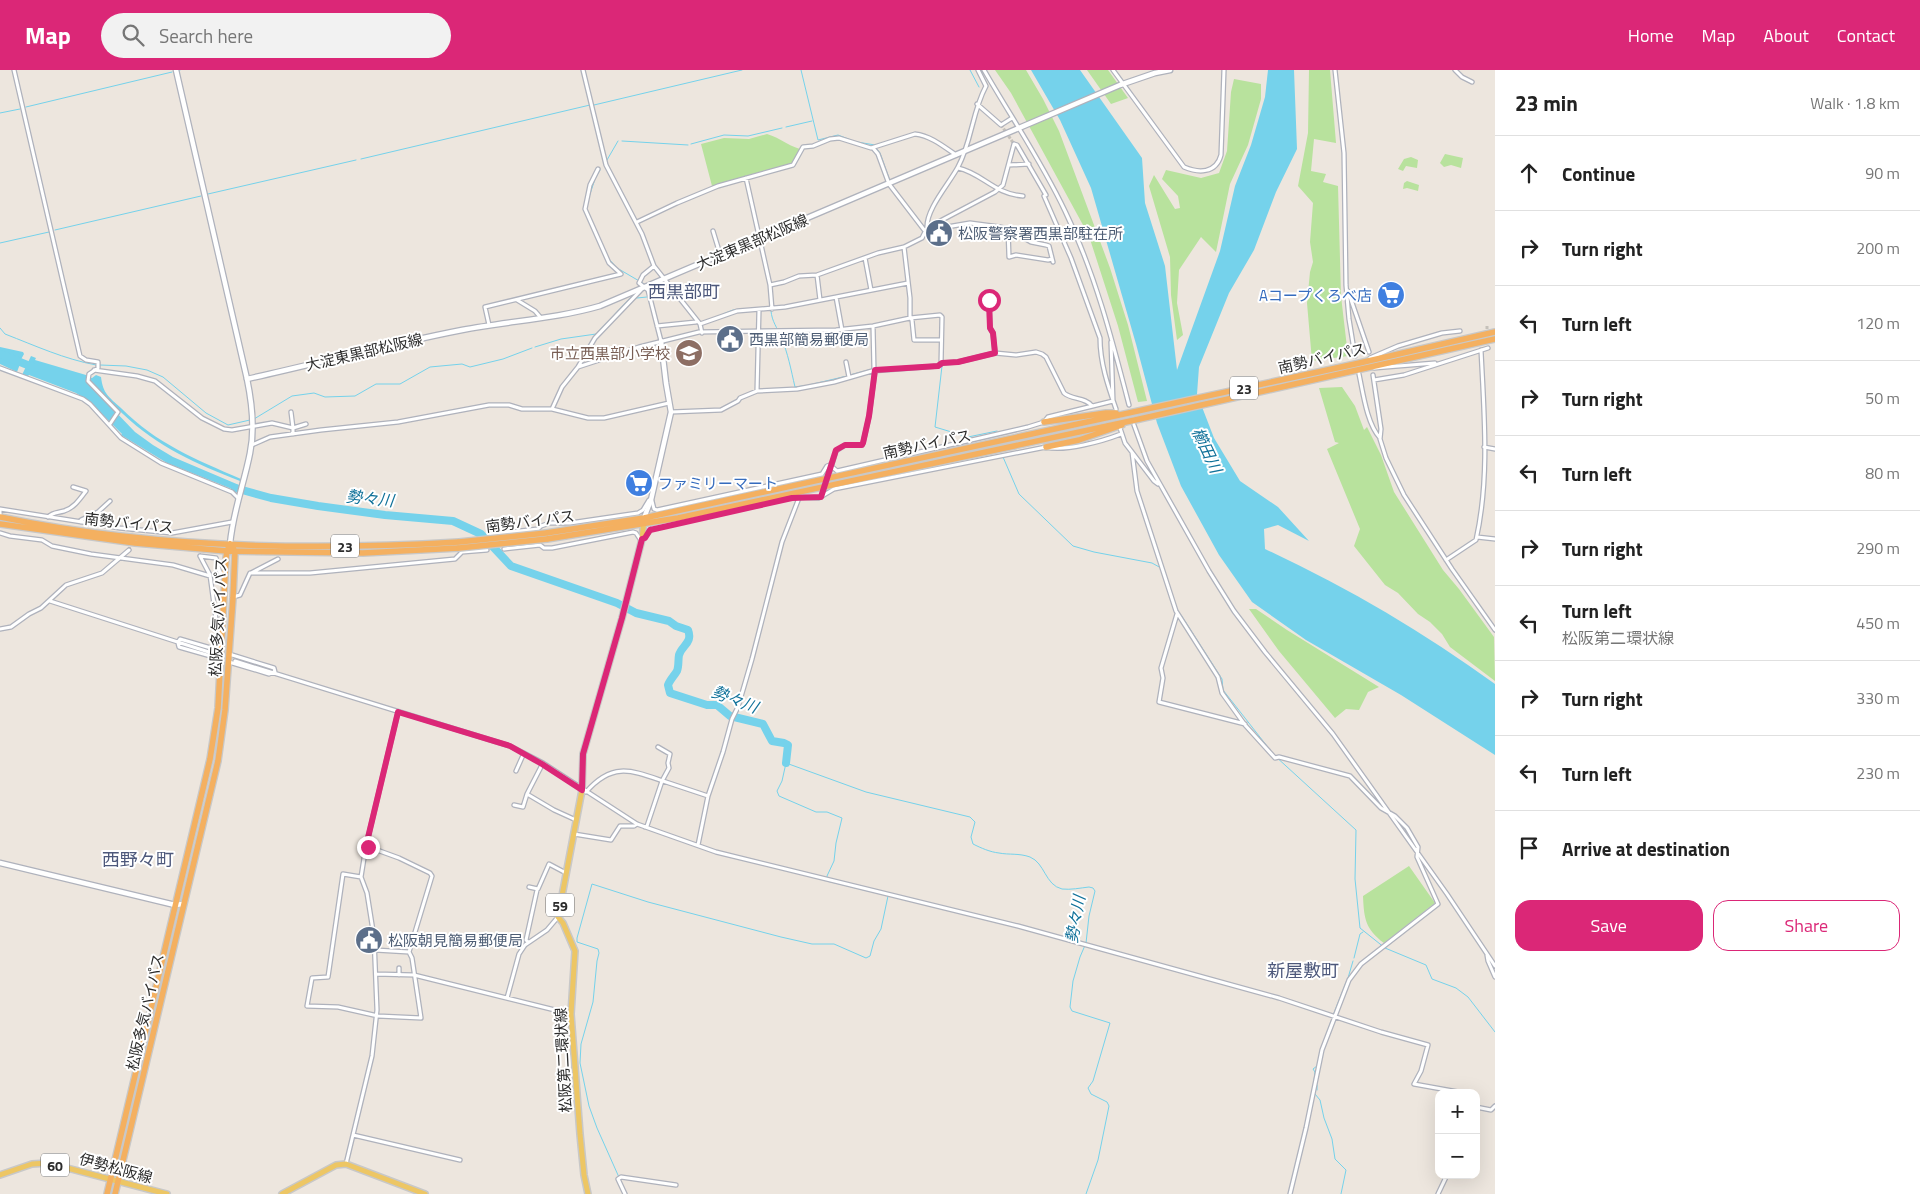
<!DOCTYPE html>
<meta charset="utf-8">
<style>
body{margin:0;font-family:"Titillium Web","Noto Sans JP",sans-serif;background:#f2f2f2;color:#222}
.controls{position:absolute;right:15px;bottom:15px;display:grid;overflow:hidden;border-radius:10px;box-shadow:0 5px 20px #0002}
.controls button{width:45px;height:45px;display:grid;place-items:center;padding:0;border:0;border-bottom:1px solid #e0e0e0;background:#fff;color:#222;font:25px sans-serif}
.stop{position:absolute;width:15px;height:15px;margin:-11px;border:4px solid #db2777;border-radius:50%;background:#fff}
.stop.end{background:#db2777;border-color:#fff;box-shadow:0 1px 5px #0008}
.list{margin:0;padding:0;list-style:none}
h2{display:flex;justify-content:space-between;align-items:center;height:65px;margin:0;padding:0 20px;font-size:21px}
h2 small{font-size:16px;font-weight:400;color:#767676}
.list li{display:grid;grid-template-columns:32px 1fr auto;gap:15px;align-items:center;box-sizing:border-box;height:75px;padding:0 20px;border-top:1px solid #e0e0e0}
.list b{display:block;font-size:19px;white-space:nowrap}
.list p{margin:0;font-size:16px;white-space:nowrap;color:#767676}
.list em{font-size:16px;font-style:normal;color:#767676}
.actions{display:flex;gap:10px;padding:15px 20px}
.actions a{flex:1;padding:11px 0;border:1px solid #db2777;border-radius:15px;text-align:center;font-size:18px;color:#db2777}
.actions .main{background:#db2777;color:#fff}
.icon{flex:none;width:28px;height:28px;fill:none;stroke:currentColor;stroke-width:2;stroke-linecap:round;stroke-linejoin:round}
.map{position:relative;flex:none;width:1495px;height:1124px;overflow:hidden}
header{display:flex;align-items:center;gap:30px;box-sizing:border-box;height:70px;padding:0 25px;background:#db2777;color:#fff}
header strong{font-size:24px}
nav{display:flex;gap:28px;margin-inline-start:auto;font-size:18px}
.search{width:350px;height:45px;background:#f2f2f2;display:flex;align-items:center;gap:12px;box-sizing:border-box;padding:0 18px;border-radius:28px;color:#767676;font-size:19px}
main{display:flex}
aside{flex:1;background:#fff}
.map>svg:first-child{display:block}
.green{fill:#b8e29d}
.water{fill:#75d2eb}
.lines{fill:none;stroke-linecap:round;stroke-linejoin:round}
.stream{stroke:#75d2eb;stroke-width:1}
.river{stroke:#75d2eb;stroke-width:8}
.minor-tunnel{stroke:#c6c1ba;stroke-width:3;stroke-dasharray:3 1.5;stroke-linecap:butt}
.minor-casing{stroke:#afb2bc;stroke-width:5.5}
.tertiary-casing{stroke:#afb2bc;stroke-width:7}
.secondary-casing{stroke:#afb2bc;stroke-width:7}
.primary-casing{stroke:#c8c8c8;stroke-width:8}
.trunk-casing{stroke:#c8c8c8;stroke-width:8}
.minor{stroke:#fff;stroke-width:3}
.tertiary{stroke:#fff;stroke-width:4.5}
.secondary{stroke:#fff;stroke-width:4.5}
.primary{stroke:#edc664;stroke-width:5}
.trunk{stroke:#f4b060;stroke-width:5.5}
.trunk-bridge-casing{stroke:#c8c8c8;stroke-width:8;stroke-linecap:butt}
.trunk-bridge{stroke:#f4b060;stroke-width:5.5}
.route{stroke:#db2777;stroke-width:6}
.labels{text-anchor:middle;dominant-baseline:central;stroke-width:4;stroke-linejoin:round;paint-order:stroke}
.shield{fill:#fff;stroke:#6b6b6b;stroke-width:1}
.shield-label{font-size:14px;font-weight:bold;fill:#2c2c2c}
.service-label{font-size:15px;fill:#4e5e75;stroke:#fff;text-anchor:start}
.street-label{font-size:15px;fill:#2c2c2c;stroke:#fff}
.shop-label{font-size:15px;fill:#366cbe;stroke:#fff;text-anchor:end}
.education-label{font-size:15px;fill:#785e54;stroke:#fff;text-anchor:end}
.water-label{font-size:16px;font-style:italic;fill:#11729a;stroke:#fff}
.quarter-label{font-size:18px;fill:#4d587b;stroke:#fff}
</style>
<header>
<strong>Map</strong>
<div class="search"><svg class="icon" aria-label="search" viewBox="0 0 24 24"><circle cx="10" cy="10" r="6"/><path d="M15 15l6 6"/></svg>Search here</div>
<nav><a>Home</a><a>Map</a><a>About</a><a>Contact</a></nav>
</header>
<main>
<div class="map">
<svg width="1495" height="1124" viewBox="0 0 1495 1124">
<rect width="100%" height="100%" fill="#ede6de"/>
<path class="green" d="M995 0H1026L1043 29 1059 61 1110 198 1128 255 1147 331 1138 332 1118 256 1089 166 1011 23Z
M1087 0H1108L1128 28 1111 34Z
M1309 0H1330L1336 73 1314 69 1311 101 1326 104 1323 112 1338 116 1341 226 1348 286 1312 291 1307 233 1310 202 1313 192 1310 172 1313 133 1298 116 1308 63Z
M1234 9 1261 14V29L1248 75 1230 114 1216 182 1201 167 1179 200 1177 233 1183 265 1177 270 1171 225 1170 187 1149 116 1154 105 1175 139 1180 138 1178 126 1162 109 1166 100 1201 108 1219 103 1227 81 1231 22Z
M767 64C781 68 786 75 800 79L792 93 712 116 701 74 724 68 749 69Z
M1445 84 1463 88 1461 98 1451 95 1444 97 1440 93Z
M1411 87 1418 90 1417 98 1406 96 1403 101 1398 99 1404 89Z
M1407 111 1419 115 1418 121 1407 118 1403 119 1404 113Z
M1342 317 1355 336 1364 360 1367 357 1381 385 1394 422 1443 500 1459 519 1494 567 1495 611 1450 577 1442 564 1430 552 1418 544 1398 523 1385 515 1354 476 1360 459 1327 379 1339 373 1335 372 1319 318Z
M1249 539H1256L1287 560 1379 617 1368 622 1359 640 1346 639 1335 648 1279 581Z
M1409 796 1435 833 1384 873C1365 859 1364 848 1363 826Z"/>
<path class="water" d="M1031 0H1080L1142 88 1145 133 1165 196 1177 300 1220 181 1235 116 1251 75 1265 27 1268 0H1294L1297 79 1276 122 1254 180 1229 223 1199 297 1197 324 1214 368 1240 411 1278 437 1309 471 1278 455 1264 459 1265 479C1347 517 1423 562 1495 614V685L1401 625 1306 570 1252 532 1219 485 1181 416 1157 353 1136 274 1091 118 1060 50Z
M0 277 23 282 24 284 19 293 20 294 17 302 0 294Z
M31 286 36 288 35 290 86 305 87 308H92L96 305 101 307C103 324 109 327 121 338 157 374 195 389 241 409L240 411C196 394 158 377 123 344 114 336 105 328 98 319H97L91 311H86L135 362 153 375 173 387 239 415 237 421 167 393 121 365 122 364 90 332 76 323 29 305 27 307 22 305Z"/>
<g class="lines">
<path class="stream" d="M179 0H180
M801 0 818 70 838 65 851 70
M970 0 979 17
M594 35 742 0
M26 37 172 2
M0 43 20 39
M786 57 812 51
M622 71 688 75
M857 72 875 75
M691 74 724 65 748 66 782 58
M877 79 880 83 890 111
M361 89 590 35
M607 90 618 71
M208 124 356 90
M589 127 595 109 600 100
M55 160 201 126
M0 173 49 162
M609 189 617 198 646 215
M649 217 663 226H678
M652 227 663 226
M637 228 647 227
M771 241C772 252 777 257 781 267 788 283 791 300 795 317L803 316
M723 244 733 240 748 239
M0 258 5 264C36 276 64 289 96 295
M535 277 561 269 596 264 631 227
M100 295 126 296 147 300 163 307 206 343 228 355 250 350
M942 296 935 357 968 367 997 361
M904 297 938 294
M850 305 876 298 898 297
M809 315 847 306
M254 349 292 326 314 323 325 327 355 326 376 314H400L430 297 462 294 470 297 503 289 532 278
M1003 387 1019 424 1073 476 1094 482 1152 493 1161 498
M1181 545 1222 609 1223 620 1274 685 1356 760 1355 809 1360 858 1385 878 1426 895 1432 909 1456 918 1468 927 1495 962
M868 821 827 811V806L834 791 836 773 842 748 827 742H816L779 726 777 721 782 711 786 693 866 722 970 747 975 752 971 767 973 774C981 778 990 782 999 783 1009 785 1019 783 1030 787 1045 793 1045 815 1062 819 1071 820 1080 818 1089 817L1093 818 1095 821 1089 846 1086 873 1080 887 1073 911 1070 937 1072 941 1110 953 1093 1011 1088 1018 1091 1024 1107 1032 1109 1036 1098 1090 1086 1124
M1354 888 1360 864 1363 862
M1348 908 1353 891
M1334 943 1347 910
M1326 965 1332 949
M1314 1011 1315 1002 1313 999 1317 996 1319 988
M1317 1020V1015
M1315 1024 1320 1030 1324 1048 1332 1069 1335 1089 1346 1100 1341 1124
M626 1123 597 1058 589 1036 580 993 581 974 593 932 597 891 599 883 598 879 577 872V868L592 814 648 832 781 867 812 874H834L866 888 870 886 874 871 881 859 888 826"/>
<path class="river" d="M0 284 35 298
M235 418 271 428 318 436 385 445 453 451 481 464 511 496 617 533 636 543 669 551 676 556 688 560C693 573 682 575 679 585 678 590 679 596 677 601 674 606 670 610 668 615L670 623 707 635H717L730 646 763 654 772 671 784 673 788 675 786 693"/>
<path class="minor-tunnel" d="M1001 55 1014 74
M1487 256V265
M1000 367 1003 381
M129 480 132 461"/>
<g class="minor-casing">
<path id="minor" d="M14 0 80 286 86 290 98 292V298L89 304 88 311 118 342 110 354
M583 0 606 95 642 164 654 196 700 254 702 263
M984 0C1011 47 1042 92 1065 141 1095 203 1112 269 1129 335
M1113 0 1184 97C1198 103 1216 104 1221 85L1224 0
M1335 0 1344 83 1346 215 1349 249 1355 286
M1455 0 1462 7 1472 12
M977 34 1001 55 1012 48
M873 78 878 84 889 114 925 161
M1009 95 1029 94
M958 98C982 103 994 124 1023 126
M746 108 770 215 772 239
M637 152 677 133 718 116 793 95 803 77 813 76 830 69 839 68 871 78 915 64C931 66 943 76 956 85
M927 158C926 139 949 114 958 97 972 71 972 42 986 16L978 0
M927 158 935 159 970 153 1000 157 1008 159 1031 172 1046 175 1049 176 1053 192
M1008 159 1009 187 1016 185 1048 190 1052 189
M713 161 720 184
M904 177 910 228V248L912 250 914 270H941
M865 188 871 220
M654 196 643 205 639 213 648 220 661 271
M817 205 820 230
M770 215 784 212 799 206 817 205 878 183 904 177 922 168 927 158 995 122 1003 115 1014 74 1017 75 1046 125 1044 126 1071 188 1100 268C1100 293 1108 316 1116 339
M1348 221 1369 282
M836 227 842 260
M517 230 535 241 541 248
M989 230 990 258 993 263 995 283
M700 254 737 241 785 237 908 213
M489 255 485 237 621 204 609 193 585 139 590 115 598 99
M657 256 696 252
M873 256 874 300
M1111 272 1113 331
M1370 288 1398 276 1442 263 1460 261
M846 292 849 307
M578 297 639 277 699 262 836 260 873 256 910 248 940 245 942 247 941 294
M0 298 83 329 90 334 121 368 161 393 232 422 238 428
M1374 298 1435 293
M94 300 137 306 155 311 202 348 224 359 232 360 272 353 293 358V364
M1359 304C1363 323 1367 354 1380 368
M1373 305 1381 359 1380 369 1386 388 1404 425 1452 499 1495 560
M1374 310 1404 305 1488 278
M757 321 759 240
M552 339 562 317 578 297 595 268 641 220
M291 342 293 358 306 354
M671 342 721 340 738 331 740 328 757 321 797 319 834 312 872 301 938 296 942 293 958 292 995 283 1016 285 1036 282 1042 284 1046 287 1064 323C1072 330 1085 327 1092 336
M1134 355 1147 391 1209 501 1234 541 1265 582 1333 664 1447 824 1495 896
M1120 358 1125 373 1154 411 1158 414
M252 375 270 367 321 360 398 352 489 335H509L522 339H552L588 348H604L669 333
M1484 377 1495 379
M1132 382 1137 421 1176 541 1218 607 1222 623 1245 655 1275 688 1279 687 1350 706 1381 738 1395 746 1407 758 1418 777 1417 787 1438 834 1361 894 1349 910 1322 980 1306 1058 1290 1124
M830 395 837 401 1028 357 1044 352 1048 347 1113 331
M823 424 836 381 845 375H862L863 373 869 347 875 300
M0 444V439L120 458 172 463 232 452
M48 447C53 442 57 443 64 441 74 438 80 429 86 421L73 417
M81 452V450L98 442 110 431
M0 463 10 466 42 470 52 476 91 484 173 495 210 506
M491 464 538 459 541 456 550 453H570L638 443 643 440 649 430 652 431 654 439 657 440 822 404 827 396 830 395
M1477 467 1495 469
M504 479 540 475 544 478H552L633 462 636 463 640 469H644L652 458 792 427 819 428 834 419 1046 377C1064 382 1103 371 1121 364
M200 486 210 505 218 564 221 567
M200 486 216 488 220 503H224
M1446 490 1476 470C1490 408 1484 343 1481 280
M251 503 278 489
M233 527 240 525 250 503H310L455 489 462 482 487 480
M50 531 215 584
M1177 544 1161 598 1163 608 1159 632 1245 654
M0 559 11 557 29 544 41 538 66 515 102 503 129 480
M178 572 180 569 221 581
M178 573 179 577 221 589
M229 584 274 598 275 602
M235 591 510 676 543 693 637 754 716 782 1018 856 1279 928 1381 962 1428 975 1421 1001 1414 1014 1464 1023
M229 592 269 604 274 602
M543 693 527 724 554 740 576 750
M516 701 524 683
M586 722C612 692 631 700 663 711 678 716 693 721 708 726
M514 735 523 737 527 724
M645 757 647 756 662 711 669 698 668 693 670 684 658 677
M574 764 611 770 620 756H634L637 754
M698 775 708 726 723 682 732 649 738 637 752 589 782 472 799 428
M361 807 343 804 328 907 312 908 307 936 338 937 378 946 421 948 412 888 409 882 432 806 430 803 399 788 366 776
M529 817 538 819 549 794 566 803
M528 872 526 870 537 820
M375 880 409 882
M1487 885 1488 891 1495 907
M376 904 414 905 571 944
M399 905V898
M507 928 519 884 525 875 547 860 558 847
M1476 1037 1491 1040 1495 1036
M353 1065 460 1090
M346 1094 372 986 377 940 374 867 367 823 361 807 366 776 398 642
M625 1124 618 1109 621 1107 676 1115
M1438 1124 1447 1105"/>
</g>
<g class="tertiary-casing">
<path id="tertiary" d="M176 0 247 309
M644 448 651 430 671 342 666 313 661 271
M0 793 175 835 183 834"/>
</g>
<g class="secondary-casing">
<path id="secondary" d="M230 474C233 441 244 414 250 383 255 359 252 333 247 309 319 293 390 274 462 260 508 251 555 249 600 236L1120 15 1155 3 1170 0"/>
</g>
<g class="primary-casing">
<path id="primary" d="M0 1105 32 1094 48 1093 167 1124
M282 1124 336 1095 346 1094 425 1124
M588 1124 584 1105 580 1064 571 944 575 881 563 853 558 847 582 720 583 684 622 548 642 469 644 450"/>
</g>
<g class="trunk-casing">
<path id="trunk" d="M1044 352 1106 343H1116
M1046 377 1079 370 1122 355
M0 447C149 478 308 481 459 472
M0 454 135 473 227 481 363 483 459 478
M546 463 644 448 1355 294 1495 262
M547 469 678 448 1135 350 1495 269
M107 1124 210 689 218 638 226 488 227 481 230 474
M115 1124 218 691 225 640 233 528 235 481 230 474"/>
</g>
<use href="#minor" class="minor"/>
<use href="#tertiary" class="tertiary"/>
<use href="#secondary" class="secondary"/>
<use href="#primary" class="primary"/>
<use href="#trunk" class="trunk"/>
<g class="trunk-bridge-casing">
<path id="trunk-bridge" d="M459 472 546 463
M459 478 547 469"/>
</g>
<use href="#trunk-bridge" class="trunk-bridge"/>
</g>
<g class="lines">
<path class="route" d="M368 777 366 776 398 642 510 676 542 694 582 720 583 684 622 548 642 469 645 468 650 460 792 428 821 427 836 380 845 375H862L863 373 869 346 875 300 938 296 942 293 958 292 995 283 993 263 990 258 989 230"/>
</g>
<defs>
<g id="civic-disc" transform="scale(1.4375)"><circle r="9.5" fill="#5c6f8a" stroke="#fff"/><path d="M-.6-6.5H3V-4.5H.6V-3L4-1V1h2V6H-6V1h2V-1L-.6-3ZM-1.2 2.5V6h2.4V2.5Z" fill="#fff"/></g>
<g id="supermarket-disc" transform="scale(1.4375)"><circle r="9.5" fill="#3f7fe0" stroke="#fff"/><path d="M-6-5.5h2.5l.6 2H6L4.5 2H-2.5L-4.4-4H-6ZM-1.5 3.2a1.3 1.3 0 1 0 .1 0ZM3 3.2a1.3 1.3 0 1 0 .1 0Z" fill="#fff"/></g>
<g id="school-disc" transform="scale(1.4375)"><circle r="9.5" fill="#8d6e63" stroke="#fff"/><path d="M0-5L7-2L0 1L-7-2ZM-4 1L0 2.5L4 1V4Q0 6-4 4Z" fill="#fff"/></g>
</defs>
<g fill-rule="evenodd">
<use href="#civic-disc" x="939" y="163"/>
<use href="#supermarket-disc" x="1391" y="225"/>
<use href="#civic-disc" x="730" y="269"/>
<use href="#school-disc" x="689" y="283"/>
<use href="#supermarket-disc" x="639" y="413"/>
<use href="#civic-disc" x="369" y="870"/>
</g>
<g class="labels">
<g class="shield">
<rect x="1230" y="306.5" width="28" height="23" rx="4"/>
<rect x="331" y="464.5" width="28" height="23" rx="4"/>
<rect x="546" y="823.5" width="28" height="23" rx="4"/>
<rect x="41" y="1083.5" width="28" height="23" rx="4"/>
</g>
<g class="shield-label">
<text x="1244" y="318">23</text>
<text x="345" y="476">23</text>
<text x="560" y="835">59</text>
<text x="55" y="1095">60</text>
</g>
<g class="service-label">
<text x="958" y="163">松阪警察署西黒部駐在所</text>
<text x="749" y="269">西黒部簡易郵便局</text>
<text x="388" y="870">松阪朝見簡易郵便局</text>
</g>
<g class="street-label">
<text transform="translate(752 172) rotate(-23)">大淀東黒部松阪線</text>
<text transform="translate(364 282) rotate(-13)">大淀東黒部松阪線</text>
<text transform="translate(1322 288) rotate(-13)">南勢バイパス</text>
<text transform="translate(927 374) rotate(-12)">南勢バイパス</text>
<text transform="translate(530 451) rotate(-7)">南勢バイパス</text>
<text transform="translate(129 453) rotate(6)">南勢バイパス</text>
<text transform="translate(218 547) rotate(-87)">松阪多気バイパス</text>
<text transform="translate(145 942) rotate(-77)">松阪多気バイパス</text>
<text transform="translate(563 990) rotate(-93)">松阪第二環状線</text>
<text transform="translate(116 1098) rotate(15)">伊勢松阪線</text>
</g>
<g class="shop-label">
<text x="1372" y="225">Aコープくろべ店</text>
<text x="658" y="413" text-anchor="start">ファミリーマート</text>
</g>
<g class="education-label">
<text x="670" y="283">市立西黒部小学校</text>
</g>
<g class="water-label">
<text transform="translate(1207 380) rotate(65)">櫛田川</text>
<text transform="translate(370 428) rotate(6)">勢々川</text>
<text transform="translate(735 629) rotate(21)">勢々川</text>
<text transform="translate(1075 849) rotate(-80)">勢々川</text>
</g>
<g class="quarter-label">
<text x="684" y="221">西黒部町</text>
<text x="138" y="789">西野々町</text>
<text x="1303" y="900">新屋敷町</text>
</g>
</g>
</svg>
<div class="controls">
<button>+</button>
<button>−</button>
</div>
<div class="stop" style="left:989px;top:230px"></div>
<div class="stop end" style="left:368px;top:777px"></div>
</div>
<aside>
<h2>23 min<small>Walk · 1.8 km</small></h2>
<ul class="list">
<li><svg class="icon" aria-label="ahead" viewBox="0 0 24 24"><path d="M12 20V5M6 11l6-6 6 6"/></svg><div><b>Continue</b></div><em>90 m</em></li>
<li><svg class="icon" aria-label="right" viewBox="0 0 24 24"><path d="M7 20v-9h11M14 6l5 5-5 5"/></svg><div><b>Turn right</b></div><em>200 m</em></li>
<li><svg class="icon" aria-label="left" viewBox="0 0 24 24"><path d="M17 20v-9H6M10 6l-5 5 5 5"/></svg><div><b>Turn left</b></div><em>120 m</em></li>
<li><svg class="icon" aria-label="right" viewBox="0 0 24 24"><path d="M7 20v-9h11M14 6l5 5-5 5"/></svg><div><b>Turn right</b></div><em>50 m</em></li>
<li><svg class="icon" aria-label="left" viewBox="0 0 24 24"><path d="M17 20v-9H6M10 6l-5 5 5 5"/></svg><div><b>Turn left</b></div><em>80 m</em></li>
<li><svg class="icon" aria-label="right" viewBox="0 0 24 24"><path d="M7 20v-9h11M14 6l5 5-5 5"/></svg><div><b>Turn right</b></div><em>290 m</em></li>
<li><svg class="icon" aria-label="left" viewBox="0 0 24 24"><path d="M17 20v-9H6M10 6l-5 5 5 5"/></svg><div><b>Turn left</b><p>松阪第二環状線</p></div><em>450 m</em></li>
<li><svg class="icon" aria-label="right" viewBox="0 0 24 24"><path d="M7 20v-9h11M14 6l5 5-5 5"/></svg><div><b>Turn right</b></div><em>330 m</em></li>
<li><svg class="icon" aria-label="left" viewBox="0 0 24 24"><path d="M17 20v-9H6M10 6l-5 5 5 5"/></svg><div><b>Turn left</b></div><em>230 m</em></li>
<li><svg class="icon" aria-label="arrive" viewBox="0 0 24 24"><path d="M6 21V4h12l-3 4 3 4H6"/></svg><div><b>Arrive at destination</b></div></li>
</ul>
<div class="actions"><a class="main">Save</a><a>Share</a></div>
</aside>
</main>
